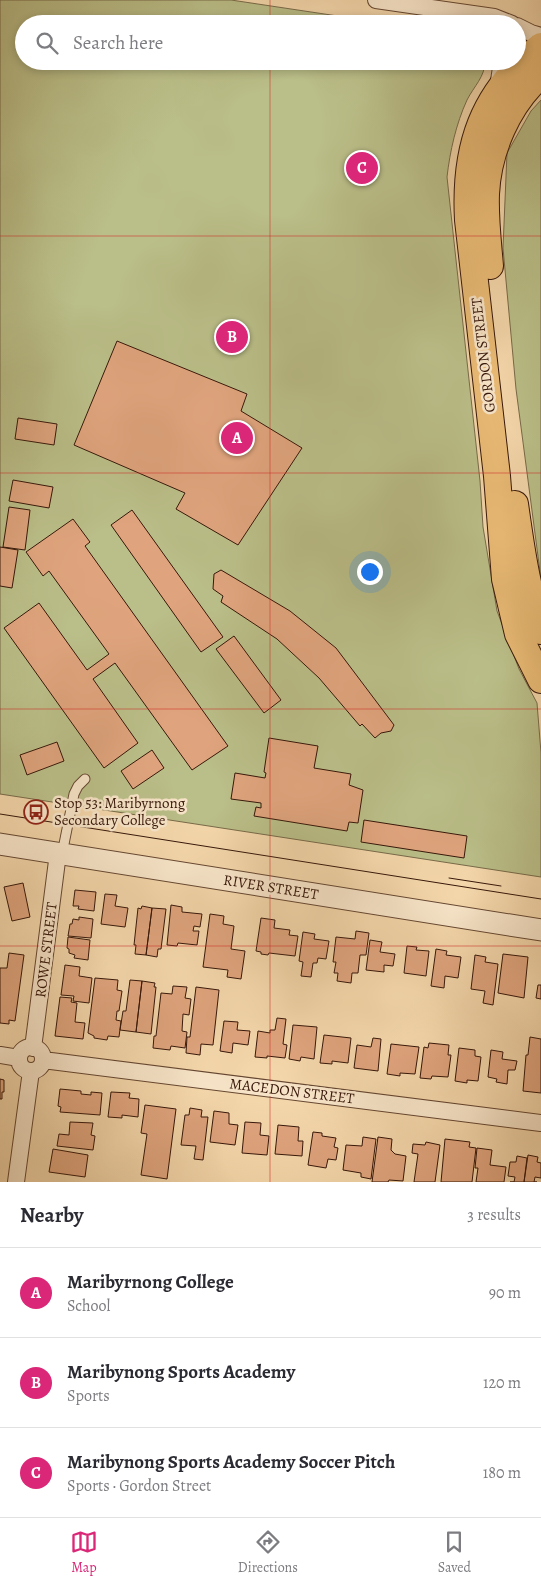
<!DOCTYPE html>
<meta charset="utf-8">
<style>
body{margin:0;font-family:Alegreya,serif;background:#f2f2f3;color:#2b2b33}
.you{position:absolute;left:369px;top:571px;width:18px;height:18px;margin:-12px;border:4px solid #fff;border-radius:50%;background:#1a73e8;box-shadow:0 0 0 8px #1a73e833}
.badge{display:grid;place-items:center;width:32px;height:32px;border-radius:50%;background:#db2777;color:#fff;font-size:16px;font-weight:700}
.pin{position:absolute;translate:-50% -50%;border:2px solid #fff;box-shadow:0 1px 5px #0006}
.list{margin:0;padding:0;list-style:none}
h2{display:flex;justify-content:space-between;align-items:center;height:65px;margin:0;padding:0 20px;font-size:21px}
h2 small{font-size:16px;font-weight:400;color:#7c7c81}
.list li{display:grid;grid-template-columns:32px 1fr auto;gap:15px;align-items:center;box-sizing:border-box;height:90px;padding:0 20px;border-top:1px solid #e1e1e2}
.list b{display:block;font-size:19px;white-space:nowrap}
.list p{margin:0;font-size:16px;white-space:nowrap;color:#7c7c81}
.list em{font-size:16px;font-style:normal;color:#7c7c81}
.icon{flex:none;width:28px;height:28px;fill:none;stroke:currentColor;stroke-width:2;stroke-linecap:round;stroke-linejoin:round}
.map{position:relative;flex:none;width:541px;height:1182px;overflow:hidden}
.search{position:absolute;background:#fff;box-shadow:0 2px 8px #0003;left:15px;right:15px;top:15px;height:55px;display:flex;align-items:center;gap:12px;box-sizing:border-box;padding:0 18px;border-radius:28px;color:#7c7c81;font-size:19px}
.sheet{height:335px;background:#fff}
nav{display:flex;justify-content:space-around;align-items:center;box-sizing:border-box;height:70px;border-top:1px solid #e1e1e2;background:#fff;font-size:14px;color:#7c7c81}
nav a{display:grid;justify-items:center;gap:2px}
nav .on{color:#db2777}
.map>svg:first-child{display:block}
.green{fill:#babe88;stroke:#786a48}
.building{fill:#dfa47d;stroke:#371709}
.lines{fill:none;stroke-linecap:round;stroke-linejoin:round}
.service-casing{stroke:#664731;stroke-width:11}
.minor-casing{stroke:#664731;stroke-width:18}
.tertiary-casing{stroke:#664731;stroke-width:23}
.primary-casing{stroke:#371709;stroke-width:28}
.service{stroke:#f7e4c8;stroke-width:9}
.minor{stroke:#f7e4c8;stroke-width:16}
.tertiary{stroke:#f7e4c8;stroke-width:21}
.primary{stroke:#eabb75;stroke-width:26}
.tram{stroke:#371709;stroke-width:1}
.grid{fill:none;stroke:#d62828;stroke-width:1;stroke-opacity:0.55}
.labels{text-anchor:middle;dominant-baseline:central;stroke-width:5;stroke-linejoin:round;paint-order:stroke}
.street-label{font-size:15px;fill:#371709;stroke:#f7e4c8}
.poi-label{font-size:15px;fill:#371709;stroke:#f7e4c8;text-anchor:start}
</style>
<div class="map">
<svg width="541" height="1182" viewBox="0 0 541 1182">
<rect width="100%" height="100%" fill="#f3d6aa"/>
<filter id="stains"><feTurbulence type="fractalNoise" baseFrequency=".004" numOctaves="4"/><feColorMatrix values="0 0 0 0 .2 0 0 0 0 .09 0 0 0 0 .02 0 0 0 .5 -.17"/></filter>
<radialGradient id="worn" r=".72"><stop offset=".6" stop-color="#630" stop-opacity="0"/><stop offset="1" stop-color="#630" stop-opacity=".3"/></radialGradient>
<path class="green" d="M0 0H231L391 24H24V61H485C485 77 474 86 467 100 456 124 450 151 447 177L480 481 483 527 497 611 519 669 537 703 541 753V877L0 794Z
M541 100V579L516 389 503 248 507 153 531 111Z"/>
<path class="building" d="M117 341 247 394 241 411 302 448 238 545 176 509 185 493 74 445Z
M18 418 57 424 54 445 15 439Z
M13 480 53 487 49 508 9 501Z
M9 507 30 510 25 550 3 547Z
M132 510 223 637 201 652 111 525Z
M73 519 90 542 85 546 228 746 192 770 115 663 93 679 138 743 104 768 4 628 39 603 87 670 109 654 49 571 43 576 26 552Z
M0 547 18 550 12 588 0 586Z
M221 570 290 611 336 648 394 725 391 731 381 733 375 738 362 724 360 726 319 678 277 639 221 602 223 596 213 589 214 574Z
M234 636 281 700 264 713 216 649Z
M269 738 318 746 314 768 351 774 349 785 363 790 358 823 349 822 347 831 254 816 256 807 261 808V803L231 799 235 773 265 778 266 773 264 772Z
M57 742 64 761 27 775 20 755Z
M152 750 164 768 133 789 121 771Z
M364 820 467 836 464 858 361 842Z
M23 883 30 917 12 921 4 887Z
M75 890 96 892 94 911 78 909 79 906H73Z
M105 894 117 895 115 906 128 908 125 927 101 924Z
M171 905 182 907V912L202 914 200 927 194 926 193 931H199L197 945 178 943 177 946 167 945Z
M142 906 152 908 146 955 135 954 136 945H134L138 908 141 909Z
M152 908 166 909 161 949H158L157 957 146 955Z
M210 914 224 916 223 924 234 926 231 949 245 951 241 979 227 977 228 970 203 967Z
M79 917 93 919 91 938 68 936 70 924H72L73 919 79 920Z
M261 918 275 920 274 928 290 930 289 935 298 936 295 956 269 953 268 955 261 954V952L256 951Z
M356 931 369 933 366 955H360L358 973H352L351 983 337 981 338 973H334L336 962H333L336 937 355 939Z
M303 932 315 934 314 939 329 941 326 959 318 958 317 963H313L311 977 301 976 303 962 299 961Z
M68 937 90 940 88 960 74 958 75 955 69 953V949L67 948Z
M370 940 382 942 380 952 395 954 393 966 384 965V972L366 970Z
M407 946 417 947 416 950 429 951 426 976 404 973Z
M436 949 447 951 446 955 461 957 458 978 445 976 444 988 431 986Z
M9 953 24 955 15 1021 9 1020V1024L0 1023V968H7Z
M503 954 528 957 524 998 498 993Z
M475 955 486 957 485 962 498 964 493 1005 483 1003 485 991 471 989Z
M65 965 80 967 79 976 92 978 89 1003 73 1001 74 996 61 995Z
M95 978 118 980 117 990 122 991 119 1011H117L116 1020 121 1021 119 1037 108 1036 107 1040 94 1038V1036L88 1033Z
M130 980 142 981 136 1032 120 1030 123 1011H126Z
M142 981 155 983 154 987H156L151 1034 136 1032Z
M538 985H541V999L536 998Z
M173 986 187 987 185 998 191 999 189 1015 183 1014 182 1031 187 1032 185 1048 171 1046 170 1050 153 1048 154 1036H156L161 993 172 994Z
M196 987 219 990 213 1045 201 1044 200 1055 186 1053 187 1037H190Z
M60 997 72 998 71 1002 77 1003 75 1022 85 1023 83 1039 55 1036Z
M277 1018 286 1019 283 1044 287 1045 285 1058 267 1056V1058L255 1057 258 1031 270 1033V1030H275Z
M224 1021 238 1022 237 1030 250 1031 248 1045 233 1043 232 1053 220 1051Z
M293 1025 317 1027 314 1059 301 1057 300 1061 289 1059Z
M324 1035 351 1038 348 1063 332 1061V1064L320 1063Z
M530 1037 541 1039V1093L523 1091 526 1055H528Z
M373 1038 381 1039 378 1071 354 1068 357 1045 371 1047Z
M429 1043 449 1045 448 1055H451L448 1077 432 1076 431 1079 420 1078 424 1047 428 1048Z
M391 1044 419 1047 415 1074 400 1073V1076L387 1074Z
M459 1048 475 1050V1056L481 1057 478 1081 467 1080V1083L455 1081Z
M491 1050 503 1052 502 1059 517 1061 515 1070H508L507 1084 496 1082 497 1079 488 1077Z
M0 1079 4 1080V1092H2V1099H0Z
M60 1089 81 1091V1094L91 1095V1092L102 1093 100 1115 60 1112 61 1107 58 1106Z
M111 1092 130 1093 129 1098 139 1099 138 1117 122 1115V1118L108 1117Z
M145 1105 176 1109 167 1179 141 1175 147 1134 141 1133Z
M190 1108 202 1110 201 1117H208L203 1160 194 1159 196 1146 181 1145 185 1115H189Z
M214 1111 229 1113V1124L238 1125 235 1145 210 1142Z
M70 1122 93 1123 91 1135 95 1136 93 1150 57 1146 59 1134 69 1135Z
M245 1122 261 1123 260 1135 269 1136 267 1155 242 1153Z
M278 1125 299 1127 298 1141H303L302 1156 275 1154Z
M313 1132 322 1133V1136L336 1138 334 1147 338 1148 336 1160 328 1159 326 1168 308 1165Z
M363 1137 376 1139 371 1179 361 1177V1173L343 1170 346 1145 362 1146Z
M378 1137 392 1139 391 1150 395 1154 406 1156 403 1181 389 1180 388 1182H372Z
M445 1139 470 1142 469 1147 476 1148 472 1182H441Z
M426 1142 440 1145 435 1182H414L418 1154 412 1153 413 1144 425 1145Z
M477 1148 492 1150 490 1165 506 1167 504 1182H476L478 1168H475Z
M53 1149 88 1155 85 1177 49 1172Z
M528 1155 538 1157 537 1162 541 1163V1178L535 1177 534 1182H537H524Z
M517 1156 527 1158 524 1182H510H514L515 1177 508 1176 510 1162H516Z"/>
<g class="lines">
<g class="service-casing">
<path id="service" d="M62 854 74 794 78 786 85 779"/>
</g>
<g class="minor-casing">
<path id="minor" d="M376 0 494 17 512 24
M517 26 531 33 541 36
M498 87 502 61
M19 1059a12 12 0 1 1 24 0a12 12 0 1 1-24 0Z
M33 1048 58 853
M0 1055 19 1058
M43 1060 541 1123
M16 1182 31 1071"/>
</g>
<g class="tertiary-casing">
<path id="tertiary" d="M0 844 541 930"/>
</g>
<g class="primary-casing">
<path id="primary" d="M541 46C482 93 464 147 468 220L497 476 505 579 518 634 541 680
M490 266C488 242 485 218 486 194 488 151 508 104 541 75
M515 504C521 547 527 589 541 631"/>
</g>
<use href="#service" class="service"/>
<use href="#minor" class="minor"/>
<use href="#tertiary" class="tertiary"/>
<use href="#primary" class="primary"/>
<path class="tram" d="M0 814 541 899
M449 878 501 886"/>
</g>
<path class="grid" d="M270 0V24M270 61V1182M0 236H541M0 473H541M0 709H541M0 946H541"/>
<defs>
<g id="bus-ring" transform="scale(1.25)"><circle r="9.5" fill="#f7e4c8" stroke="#8f2418" stroke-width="1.5"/><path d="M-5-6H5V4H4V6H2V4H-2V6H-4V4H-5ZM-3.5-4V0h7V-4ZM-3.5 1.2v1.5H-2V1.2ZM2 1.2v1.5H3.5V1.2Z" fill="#8f2418"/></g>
</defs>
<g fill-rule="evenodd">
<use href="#bus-ring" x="36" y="812"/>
</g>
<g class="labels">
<g class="street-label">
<text transform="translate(483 355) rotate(-97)">GORDON STREET</text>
<text transform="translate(271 887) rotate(9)">RIVER STREET</text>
<text transform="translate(46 950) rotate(-83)">ROWE STREET</text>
<text transform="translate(292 1091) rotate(7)">MACEDON STREET</text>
</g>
<g class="poi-label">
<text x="54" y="803">Stop 53: Maribyrnong<tspan x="54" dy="17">Secondary College</tspan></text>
</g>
</g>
<rect width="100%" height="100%" filter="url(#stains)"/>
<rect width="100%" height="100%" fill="url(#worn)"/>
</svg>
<div class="you"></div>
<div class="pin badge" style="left:237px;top:438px">A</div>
<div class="pin badge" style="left:232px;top:337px">B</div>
<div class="pin badge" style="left:362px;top:168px">C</div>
<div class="search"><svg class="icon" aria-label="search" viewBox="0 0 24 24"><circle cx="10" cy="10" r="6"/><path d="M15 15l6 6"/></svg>Search here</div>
</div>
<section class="sheet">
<h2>Nearby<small>3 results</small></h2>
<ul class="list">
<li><span class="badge">A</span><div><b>Maribyrnong College</b><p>School</p></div><em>90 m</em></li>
<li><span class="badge">B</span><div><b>Maribynong Sports Academy</b><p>Sports</p></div><em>120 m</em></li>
<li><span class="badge">C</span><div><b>Maribynong Sports Academy Soccer Pitch</b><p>Sports · Gordon Street</p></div><em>180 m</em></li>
</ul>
</section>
<nav>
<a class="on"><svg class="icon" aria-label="map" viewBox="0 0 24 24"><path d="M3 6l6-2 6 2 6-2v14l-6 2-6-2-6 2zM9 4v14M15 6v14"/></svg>Map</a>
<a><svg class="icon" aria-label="directions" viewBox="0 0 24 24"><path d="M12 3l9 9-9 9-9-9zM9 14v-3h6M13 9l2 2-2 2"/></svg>Directions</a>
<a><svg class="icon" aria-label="saved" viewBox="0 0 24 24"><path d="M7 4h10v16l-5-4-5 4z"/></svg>Saved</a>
</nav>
